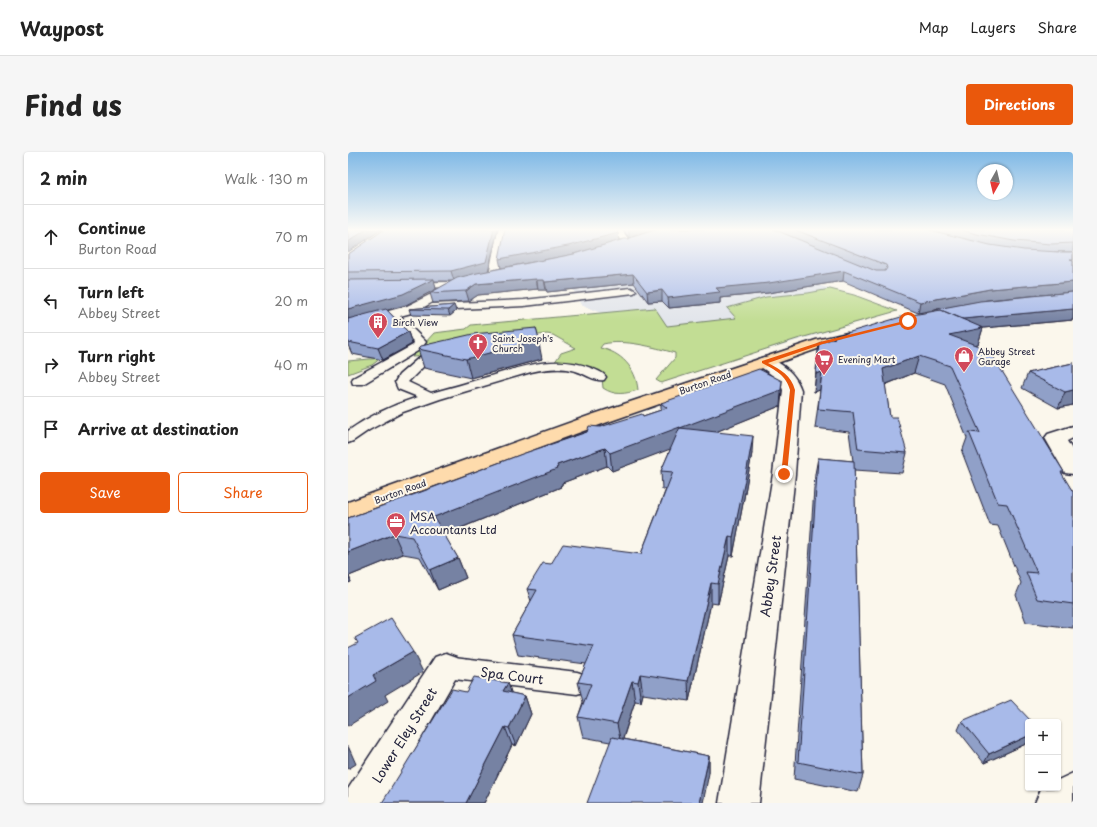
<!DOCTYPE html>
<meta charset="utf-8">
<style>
body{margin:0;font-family:"Playpen Sans",sans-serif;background:#f6f6f6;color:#222}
.controls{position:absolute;right:12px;bottom:12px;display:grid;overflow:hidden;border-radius:4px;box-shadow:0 1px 3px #0004}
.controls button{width:36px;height:36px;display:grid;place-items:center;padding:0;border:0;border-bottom:1px solid #e0e0e0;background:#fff;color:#222;font:20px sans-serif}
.compass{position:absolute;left:629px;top:12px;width:36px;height:36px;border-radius:50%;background:#fff;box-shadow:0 1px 3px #0004;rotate:188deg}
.stop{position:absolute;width:12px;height:12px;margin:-9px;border:3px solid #ea580c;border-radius:50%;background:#fff}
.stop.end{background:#ea580c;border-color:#fff;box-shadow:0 1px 4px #0008}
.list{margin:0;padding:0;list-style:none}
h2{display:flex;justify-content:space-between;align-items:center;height:52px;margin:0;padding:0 16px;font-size:17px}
h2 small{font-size:13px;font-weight:400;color:#767676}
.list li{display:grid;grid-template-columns:26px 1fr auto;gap:12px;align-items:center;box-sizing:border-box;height:64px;padding:0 16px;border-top:1px solid #e0e0e0}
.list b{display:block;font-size:15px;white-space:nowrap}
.list p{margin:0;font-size:13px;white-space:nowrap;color:#767676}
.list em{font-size:13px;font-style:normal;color:#767676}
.actions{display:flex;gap:8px;padding:12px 16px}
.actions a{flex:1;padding:9px 0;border:1px solid #ea580c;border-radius:4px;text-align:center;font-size:14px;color:#ea580c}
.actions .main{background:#ea580c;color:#fff}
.icon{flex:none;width:22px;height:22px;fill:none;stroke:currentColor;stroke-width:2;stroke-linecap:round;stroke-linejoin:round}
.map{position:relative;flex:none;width:725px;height:651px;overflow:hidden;border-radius:4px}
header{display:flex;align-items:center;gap:24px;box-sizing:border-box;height:56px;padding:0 20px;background:#fff;border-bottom:1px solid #e0e0e0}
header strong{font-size:19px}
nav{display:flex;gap:22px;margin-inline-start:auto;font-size:14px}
.intro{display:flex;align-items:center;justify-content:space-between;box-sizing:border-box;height:96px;padding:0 24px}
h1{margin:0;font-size:28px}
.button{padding:10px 18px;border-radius:4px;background:#ea580c;color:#fff;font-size:14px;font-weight:700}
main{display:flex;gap:24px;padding:0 24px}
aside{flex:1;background:#fff;border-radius:4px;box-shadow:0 1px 3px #0004}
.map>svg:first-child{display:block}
.built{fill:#e2e5eb}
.green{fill:#c2dd94;stroke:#728068}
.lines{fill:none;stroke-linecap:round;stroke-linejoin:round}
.lane-casing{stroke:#22223b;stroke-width:3}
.street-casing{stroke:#22223b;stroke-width:3}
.secondary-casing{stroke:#22223b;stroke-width:3}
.primary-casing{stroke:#22223b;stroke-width:3}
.lane{fill:#fbf7ec;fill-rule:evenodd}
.street{fill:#fbf7ec;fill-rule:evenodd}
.secondary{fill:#fbf7ec;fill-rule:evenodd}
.primary{fill:#fedbac;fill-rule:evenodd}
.wall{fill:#90a0c8;stroke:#22223b}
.shaded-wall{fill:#7682a3;stroke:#22223b}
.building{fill:#a8bae9;stroke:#22223b}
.route{fill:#ea580c}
.labels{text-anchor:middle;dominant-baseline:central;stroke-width:4;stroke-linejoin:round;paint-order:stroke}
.far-poi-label{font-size:9px;fill:#22223b;stroke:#fbf7ec;text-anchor:start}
.far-street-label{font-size:9px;fill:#22223b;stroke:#fbf7ec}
.poi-label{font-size:11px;fill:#22223b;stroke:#fbf7ec;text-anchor:start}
.near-street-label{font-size:13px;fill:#22223b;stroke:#fbf7ec}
</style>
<header>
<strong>Waypost</strong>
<nav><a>Map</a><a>Layers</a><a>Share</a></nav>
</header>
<div class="intro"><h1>Find us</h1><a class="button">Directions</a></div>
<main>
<aside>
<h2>2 min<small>Walk · 130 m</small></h2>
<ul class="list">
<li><svg class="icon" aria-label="ahead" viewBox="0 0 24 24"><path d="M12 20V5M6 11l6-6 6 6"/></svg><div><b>Continue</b><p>Burton Road</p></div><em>70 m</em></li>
<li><svg class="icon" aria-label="left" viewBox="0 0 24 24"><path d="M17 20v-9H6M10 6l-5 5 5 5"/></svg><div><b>Turn left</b><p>Abbey Street</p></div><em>20 m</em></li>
<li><svg class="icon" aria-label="right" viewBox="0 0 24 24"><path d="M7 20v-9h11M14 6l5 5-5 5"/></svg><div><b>Turn right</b><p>Abbey Street</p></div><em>40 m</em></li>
<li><svg class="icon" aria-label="arrive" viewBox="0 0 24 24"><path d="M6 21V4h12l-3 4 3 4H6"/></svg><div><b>Arrive at destination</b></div></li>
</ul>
<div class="actions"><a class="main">Save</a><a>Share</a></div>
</aside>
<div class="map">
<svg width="725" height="651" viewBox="0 0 725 651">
<rect width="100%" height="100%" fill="#fbf7ec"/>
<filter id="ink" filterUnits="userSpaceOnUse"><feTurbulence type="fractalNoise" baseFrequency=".025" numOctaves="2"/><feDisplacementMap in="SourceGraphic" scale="8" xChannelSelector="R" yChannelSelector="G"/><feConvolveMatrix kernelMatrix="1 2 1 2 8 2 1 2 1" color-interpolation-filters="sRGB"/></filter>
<g filter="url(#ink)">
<path class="built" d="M256 129 462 131 506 143 549 159 376 210 233 153 223 133Z"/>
<path class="green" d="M482 137 506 143 549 159 449 187 313 231 308 228 327 206V201C305 195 277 187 255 192L252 196C273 200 288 216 290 238 277 242 267 244 255 236L254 226 206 211 213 201 228 196 205 183 199 182 174 185 99 203 64 205 86 181 118 177 123 173 307 156 319 174 388 166 379 156 418 145 460 141Z
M33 206 24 213 0 222V209Z"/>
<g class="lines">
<g class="lane-casing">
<path id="lane" d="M283 136 288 139 286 141 176 154 84 158 79 155 84 152 176 148Z
M44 159 48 160 78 190 73 197 15 232H5L4 229 5 226 65 193 66 190 40 164 39 162Z
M77 203 81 204 83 207 60 230 83 241C101 236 120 231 139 225 173 215 208 202 243 216 248 218 255 220 258 225L256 228C246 230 235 220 224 218 210 215 197 217 183 220L92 247 55 260 21 278 5 289 0 291V279C21 264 45 253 70 245L50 237 47 230 51 223 73 204Z
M98 504 229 520 238 523 242 531 238 539 229 542 98 526 89 523 85 515 89 507Z"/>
</g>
<g class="street-casing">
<path id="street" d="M150 77H158L151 122 146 125 141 122Z
M265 77H273L284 92 282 94H276Z
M107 130 111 131 113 133 111 135 0 137V131Z
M725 274V286L719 289 725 299V322L717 321 697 286 700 282Z
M98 501 109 505 114 515 36 651H0V637L87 505Z"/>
</g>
<g class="secondary-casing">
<path id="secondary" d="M110 129 114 130 116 132 114 134 67 160 0 178V170L59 154Z
M416 205C433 209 448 222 453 238L447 322 411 651H371L425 322 435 238 431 228 410 213 408 210 410 207Z
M725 621V651H687L693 637 710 636V628Z"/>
</g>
<g class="primary-casing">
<path id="primary" d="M499 181 504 182 506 185 504 188 478 194 257 271 0 366V350L243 263 468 188Z"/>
</g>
<use href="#lane" class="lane"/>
<use href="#street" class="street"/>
<use href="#secondary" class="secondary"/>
<use href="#primary" class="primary"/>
</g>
<path class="wall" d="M150 77 140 119 153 116 270 81 271 89 281 87 284 85 281 86 275 77H725V100H706H725V140L635 148 725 140V168L635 176 630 192H627L716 320 714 323 725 340V476L678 470 668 443 673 431 650 374 642 373 614 300 619 286 597 232 566 221 537 233 542 265 559 301 554 321 506 318 515 623 510 640 446 627 467 322 470 306 505 309 501 280 467 276 472 238 466 240 469 208 471 191 485 187V185L589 158V157L570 161 495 129 420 141 372 146V151L321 156 314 149 300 150 286 131 199 140 198 138H190V137L130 143 121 149 85 151 82 141 105 129H86L88 137 58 153 39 158 60 180 64 192 35 208 4 202 0 193V102Z
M106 153 108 159 102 164 63 163 61 157Z
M70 197 194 207 123 226 76 216Z
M725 211V253L710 256 674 236 680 221Z
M433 245 432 254 367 280 404 301 396 346 385 404H381L370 452 363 451 341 549 295 542 293 550 287 549 275 587 361 604V621L262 590 235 585 230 565 235 550 230 530 238 512 170 503 164 483 183 449 179 437 203 412 293 402 318 337H314L313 319 323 296 264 319 259 314 214 331V333L212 334 213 335 96 383 110 406 118 426 90 438 72 405 55 402 1 424 3 430 0 431V366L252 275 295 264 313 258V251Z
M160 531 163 541 177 544 183 562 168 594 164 593 136 651H34Z
M614 569 680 570V591L636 611 610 578Z"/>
<path class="shaded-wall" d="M19 77H35L30 80 0 100V90Z
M146 77H150L140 119 106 129 103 119Z
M282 77H311L281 86V78Z
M270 81 271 89 222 103 153 116 151 107Z
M496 119 495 129 420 141 372 146V151L321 156 320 146 368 136Z
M285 122 286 131 199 140 197 130Z
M86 127 88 137 58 153 0 169V157Z
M188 127 190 137 130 143 121 149 118 139 128 132Z
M189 128H196L198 138H190Z
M725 130V140L639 148 570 161 572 150 642 137Z
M314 138V149L300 150 299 140Z
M106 153 108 159 102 164 100 158Z
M725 157V168L635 176 630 192 597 199 601 183 614 167Z
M188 176 194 207 123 226 118 207Z
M60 180 64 192 35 208 30 196Z
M571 204 566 221 531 235 535 217Z
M474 220 472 238 466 240 468 222Z
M434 229 432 254 333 294V293L264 319 262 301Z
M725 238V253L710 256 717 240Z
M405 284 404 301 396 346 385 404V385Z
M257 296 259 314 214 331V333L212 334 213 335 93 384 86 365 208 316 209 313Z
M46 382 55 402 1 424 3 430 0 431V400Z
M381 384V404L370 452V432Z
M110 406 118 426 90 438 82 418Z
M363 431V451L341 549 340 529Z
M65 500 75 520 37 543 40 549 0 574V546L25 523Z
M292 522 295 542 293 550 290 530Z
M284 529 287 549 273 592 269 572Z
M160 531 166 549 155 539Z
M177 544 183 562 168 594 161 576Z
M157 575 164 593 136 651H118Z
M680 584V591L636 611 641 602Z
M0 594 8 612 0 617Z
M361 604V621L355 651H351Z"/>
<path class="building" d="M0 77H19L0 90Z
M37 77H146L138 110 103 119 0 120V102L2 101Z
M157 77H268L270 81 220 94 151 107Z
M310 77H425L528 119H537L539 116 538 113 445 77H578L642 93 676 98 711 100H725V108H722L725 109V130L642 137 572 150 496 119 421 131 368 136 372 140 320 146 314 138 299 140 285 122 197 130 196 128H189L188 127 128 132 118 139 82 141 109 126 129 121 226 102 276 87H281L284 85Z
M609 77H725V91L703 92 666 89 629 82Z
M86 127 55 142 0 157V128Z
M725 140V157L615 167 593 158H591L589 157 632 149Z
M106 153 100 158 61 157Z
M38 157 60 180 30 196 0 190V167Z
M593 158 635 176 601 183 641 198 716 320H713L725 340V452L689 447 678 420 689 421 659 352 650 351 621 280 632 281 602 214 571 204 535 217 542 265H549L559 301 510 297 505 260 470 257 474 220 468 222 471 191 487 186 485 185 553 165Z
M188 176 191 188 118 207 70 197 73 194 125 182Z
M725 211V238L717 240 680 221Z
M411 217 434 229 433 238 332 276 405 284 397 328 385 385 381 384 370 432 363 431 340 529 292 522 290 530 284 529 269 572 230 565 243 532 230 530 246 494 164 483 189 438 179 437 195 411 203 412 215 392 293 402 325 320 313 319 332 275 262 301 257 296 209 313 210 315 208 316 209 317 86 365 110 406 82 418 64 385 46 382 0 400V366L73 340 174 302 239 280 241 274 252 275 294 262 295 264 319 256 313 251Z
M470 306 506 309 515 623 450 610Z
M43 466 65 500 25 523 28 529 0 546V496L10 491 7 486Z
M126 525 160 531 155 539 177 544 161 576 157 575 118 651H34L104 537 118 540Z
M663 548 684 570H680V584L641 602 614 569Z
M264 585 361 604 351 651H239Z"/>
</g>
<linearGradient id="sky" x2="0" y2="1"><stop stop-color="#80b9e6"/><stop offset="0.46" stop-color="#fdfbf6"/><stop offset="1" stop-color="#fdfbf6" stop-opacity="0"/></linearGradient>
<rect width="725" height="169" fill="url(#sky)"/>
<path class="route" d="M560 168 562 170 475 192 420 211C433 218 443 223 447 238L439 322 433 323 442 238C438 223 427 218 414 211V209L472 190Z"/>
<defs>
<g id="building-pin" transform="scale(1)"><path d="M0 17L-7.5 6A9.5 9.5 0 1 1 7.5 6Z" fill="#d1495b" stroke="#fbf7ec"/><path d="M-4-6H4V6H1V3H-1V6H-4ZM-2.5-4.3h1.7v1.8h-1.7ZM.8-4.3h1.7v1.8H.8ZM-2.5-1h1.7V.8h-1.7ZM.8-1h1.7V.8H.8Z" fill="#fff"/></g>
<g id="church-pin" transform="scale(1)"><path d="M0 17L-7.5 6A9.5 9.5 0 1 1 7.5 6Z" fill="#d1495b" stroke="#fbf7ec"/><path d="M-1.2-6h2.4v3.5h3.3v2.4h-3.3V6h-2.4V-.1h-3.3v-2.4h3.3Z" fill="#fff"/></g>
<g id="shop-pin" transform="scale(1)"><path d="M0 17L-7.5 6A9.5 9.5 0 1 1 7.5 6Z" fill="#d1495b" stroke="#fbf7ec"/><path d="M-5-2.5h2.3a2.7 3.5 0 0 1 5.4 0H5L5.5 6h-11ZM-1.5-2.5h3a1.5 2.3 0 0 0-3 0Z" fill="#fff"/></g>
<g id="supermarket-pin" transform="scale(1)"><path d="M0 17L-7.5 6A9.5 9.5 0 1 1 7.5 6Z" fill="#d1495b" stroke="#fbf7ec"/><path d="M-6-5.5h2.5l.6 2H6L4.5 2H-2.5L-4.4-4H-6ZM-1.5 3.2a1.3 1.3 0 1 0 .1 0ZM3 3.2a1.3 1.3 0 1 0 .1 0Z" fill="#fff"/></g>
<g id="office-pin" transform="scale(1)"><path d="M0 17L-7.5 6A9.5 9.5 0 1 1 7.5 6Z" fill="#d1495b" stroke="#fbf7ec"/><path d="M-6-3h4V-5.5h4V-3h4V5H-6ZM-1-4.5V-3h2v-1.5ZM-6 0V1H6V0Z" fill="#fff"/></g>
</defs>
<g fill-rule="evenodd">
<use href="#building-pin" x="30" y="170"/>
<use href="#church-pin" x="130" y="191"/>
<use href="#shop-pin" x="616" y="204"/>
<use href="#supermarket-pin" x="476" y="207"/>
<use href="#office-pin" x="48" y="370"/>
</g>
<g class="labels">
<g class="far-poi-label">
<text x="44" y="170">Birch View</text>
<text x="144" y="186">Saint Joseph's<tspan x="144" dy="10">Church</tspan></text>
<text x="630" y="199">Abbey Street<tspan x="630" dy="10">Garage</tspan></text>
<text x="490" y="207">Evening Mart</text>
</g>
<g class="far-street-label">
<text transform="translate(357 230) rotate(-19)">Burton Road</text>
<text transform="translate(52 339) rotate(-20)">Burton Road</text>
</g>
<g class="poi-label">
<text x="62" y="364">MSA<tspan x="62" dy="13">Accountants Ltd</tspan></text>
</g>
<g class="near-street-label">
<text transform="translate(422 424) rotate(-82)">Abbey Street</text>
<text transform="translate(164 523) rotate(7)">Spa Court</text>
<text transform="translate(56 583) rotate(-58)">Lower Eley Street</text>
</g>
</g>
</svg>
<div class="controls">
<button>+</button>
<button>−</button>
</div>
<svg class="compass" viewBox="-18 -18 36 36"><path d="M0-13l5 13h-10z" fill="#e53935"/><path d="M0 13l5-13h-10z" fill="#767676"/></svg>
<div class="stop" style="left:560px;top:169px"></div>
<div class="stop end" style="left:436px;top:322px"></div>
</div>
</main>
